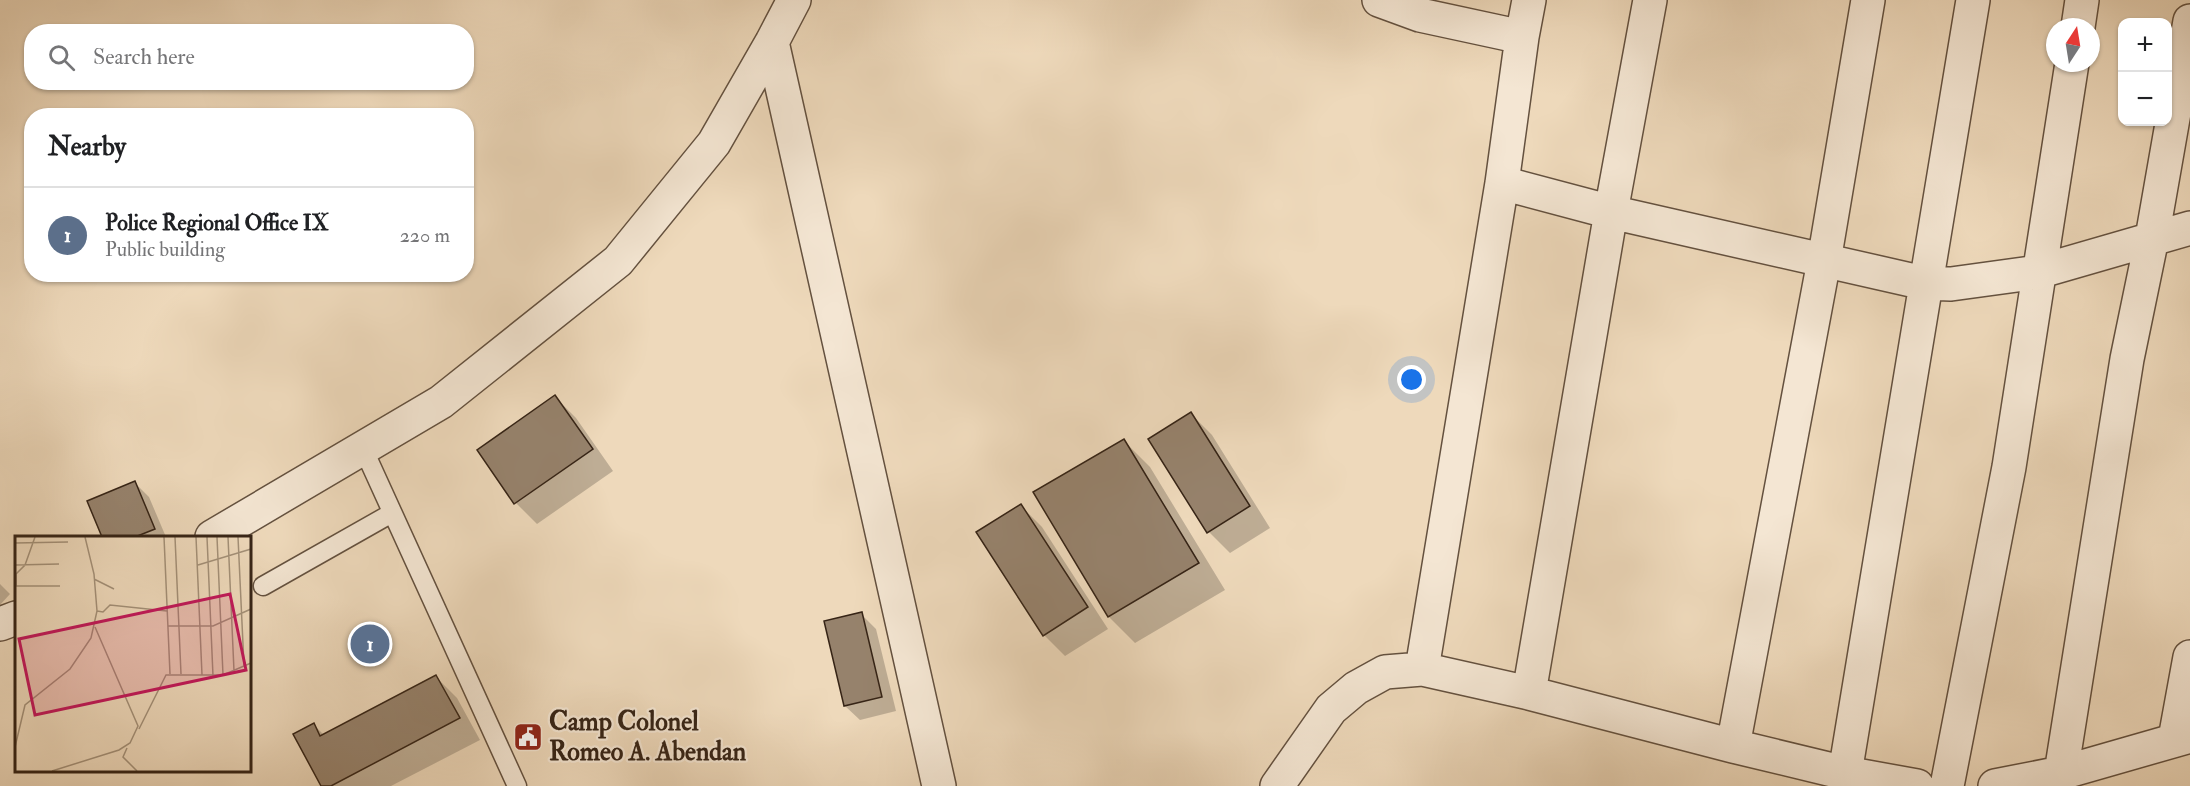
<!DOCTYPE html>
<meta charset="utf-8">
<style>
body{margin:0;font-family:"IM FELL Double Pica",serif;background:#f2f2f2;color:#202124}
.controls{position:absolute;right:18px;top:18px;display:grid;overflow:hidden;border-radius:12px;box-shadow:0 2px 4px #0004}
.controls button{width:54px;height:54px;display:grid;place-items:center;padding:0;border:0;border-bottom:2px solid #e0e0e0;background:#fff;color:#202124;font:30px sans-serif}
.compass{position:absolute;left:2046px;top:18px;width:54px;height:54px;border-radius:50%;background:#fff;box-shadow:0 2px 4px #0004;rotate:12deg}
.you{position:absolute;left:1412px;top:380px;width:21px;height:21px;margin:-15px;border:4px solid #fff;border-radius:50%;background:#1a73e8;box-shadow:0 0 0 9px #1a73e833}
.badge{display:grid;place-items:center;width:39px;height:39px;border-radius:50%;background:#8f2418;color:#fff;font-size:20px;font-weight:700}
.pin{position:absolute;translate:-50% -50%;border:3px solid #fff;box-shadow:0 2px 6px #0006}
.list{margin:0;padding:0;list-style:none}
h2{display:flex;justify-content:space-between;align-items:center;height:78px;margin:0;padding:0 24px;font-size:26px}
h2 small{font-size:20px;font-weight:400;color:#757577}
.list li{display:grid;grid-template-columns:39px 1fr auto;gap:18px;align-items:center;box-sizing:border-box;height:96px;padding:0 24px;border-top:2px solid #e0e0e0}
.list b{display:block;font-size:22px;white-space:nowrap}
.list p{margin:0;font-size:20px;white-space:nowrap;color:#757577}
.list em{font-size:20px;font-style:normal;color:#757577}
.icon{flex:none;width:33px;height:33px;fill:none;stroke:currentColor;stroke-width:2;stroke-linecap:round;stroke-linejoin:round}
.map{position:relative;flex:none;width:2190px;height:786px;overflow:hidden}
.search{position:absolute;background:#fff;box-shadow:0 2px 4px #0004;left:24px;top:24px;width:450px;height:66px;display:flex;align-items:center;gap:15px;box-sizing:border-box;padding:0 21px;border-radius:24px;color:#757577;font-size:22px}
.panel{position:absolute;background:#fff;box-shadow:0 2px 4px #0004;left:24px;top:108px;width:450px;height:174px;border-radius:24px}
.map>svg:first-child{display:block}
.shadow{fill:#0003}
.building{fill:#96826c;stroke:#362416;stroke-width:1.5}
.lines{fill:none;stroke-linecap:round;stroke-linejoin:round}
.service-casing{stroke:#64513f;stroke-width:21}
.minor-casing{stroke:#64513f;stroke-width:36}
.service{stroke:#f4e6d3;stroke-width:18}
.minor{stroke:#f4e6d3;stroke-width:33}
.labels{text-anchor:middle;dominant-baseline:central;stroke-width:4.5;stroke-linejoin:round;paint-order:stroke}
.poi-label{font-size:26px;font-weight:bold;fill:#362416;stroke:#f4e6d3;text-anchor:start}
.inset-road{fill:none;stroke:#a49179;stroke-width:1.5}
.view{fill:#c2185b;fill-opacity:0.15;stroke:#c2185b;stroke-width:3}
.inset-edge{fill:none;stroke:#362416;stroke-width:3}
</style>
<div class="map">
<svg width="2190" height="786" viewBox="0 0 2190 786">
<rect width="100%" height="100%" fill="#eed9bb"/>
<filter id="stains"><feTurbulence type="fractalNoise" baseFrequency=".00333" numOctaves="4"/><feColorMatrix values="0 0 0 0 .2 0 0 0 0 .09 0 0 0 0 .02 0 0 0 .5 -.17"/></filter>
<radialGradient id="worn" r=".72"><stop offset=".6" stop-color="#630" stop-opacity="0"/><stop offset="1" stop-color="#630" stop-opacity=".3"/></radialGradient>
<path class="shadow" d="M555 397 576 418 613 471 537 524 516 503Z
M1191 414 1212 435 1270 528 1230 553 1209 532Z
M1124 441 1150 467 1225 590 1135 643 1109 617 1035 493Z
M135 483 149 497 166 537H103Z
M1021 506 1042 527 1108 629 1065 656 1044 635Z
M0 584 10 594 0 605Z
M861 614 876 629 896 711 860 720 845 706Z
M436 677 457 698 480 740 391 786H323L314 725 324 735Z"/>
<path class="building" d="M555 395 593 449 514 504 477 450Z
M1191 412 1250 506 1207 533 1148 439Z
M1124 439 1199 563 1108 617 1033 492Z
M135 481 155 529 135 537H102L87 501Z
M1021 504 1088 607 1043 636 976 532Z
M862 612 882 697 844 706 824 621Z
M436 675 460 718 331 786H321L293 734 314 723 320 736Z"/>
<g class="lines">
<g class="service-casing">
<path id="service" d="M363 448 517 786
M263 586 392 513"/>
</g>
<g class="minor-casing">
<path id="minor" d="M1379 0 1420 15 1522 37
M2078 27 2082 0
M772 42 939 786
M1502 183 1611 212 1924 283 1951 284 2038 272 2190 228
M212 537 441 402 618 261 714 143 772 42 794 0
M0 624 16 618
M1422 669 1502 183 1522 37 1529 0
M1529 693 1611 212 1650 0
M2175 739 2190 657
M1733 746 1824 261 1868 0
M1845 773 1973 0
M2061 773 2127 359 2152 238 2190 21
M1277 786 1331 709 1356 688 1385 672 1422 669 1529 693 1733 746 1845 773 1917 786
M1947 786 2009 467 2072 63
M1995 786 2061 773 2190 736"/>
</g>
<use href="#service" class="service"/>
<use href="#minor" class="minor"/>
</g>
<defs>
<g id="civic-square" transform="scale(1.5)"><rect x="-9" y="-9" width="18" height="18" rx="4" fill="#8f2418" stroke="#f4e6d3"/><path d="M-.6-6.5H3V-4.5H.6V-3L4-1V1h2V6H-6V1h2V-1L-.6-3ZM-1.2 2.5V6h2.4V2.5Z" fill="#fff"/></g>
</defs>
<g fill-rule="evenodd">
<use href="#civic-square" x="528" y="737"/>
</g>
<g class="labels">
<g class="poi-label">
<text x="549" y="722">Camp Colonel<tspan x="549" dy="30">Romeo A. Abendan</tspan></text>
</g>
</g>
<g transform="translate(15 536)">
<rect width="236" height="236" fill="#eed9bb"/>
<path class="inset-road" d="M149 1 155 138M160 1 166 138M181 1 187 139M192 1 198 140M202 1 208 139M213 1 219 135M223 1 229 130M0 7 53 6M0 29 44 28M183 29 236 13M79 43 99 53M0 50H45M1 50V38L10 29 20 1M82 75 88 76 95 69 152 75M153 90H198L236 73M124 193 151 139H208L236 127M0 211 10 169 55 133 76 102 82 75 79 38 70 1M112 212 108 221 122 235M37 235 104 214 115 207 123 190 80 91"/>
<path class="view" d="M215 58 231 134 20 179 4 103Z"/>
<rect width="236" height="236" class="inset-edge"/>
</g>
<rect width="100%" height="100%" filter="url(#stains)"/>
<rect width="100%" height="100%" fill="url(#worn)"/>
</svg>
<div class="controls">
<button>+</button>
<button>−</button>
</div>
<svg class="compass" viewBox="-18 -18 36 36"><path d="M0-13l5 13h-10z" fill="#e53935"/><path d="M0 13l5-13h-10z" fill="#757577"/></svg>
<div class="you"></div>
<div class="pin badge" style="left:370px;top:644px;background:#5c6f8a">1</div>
<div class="search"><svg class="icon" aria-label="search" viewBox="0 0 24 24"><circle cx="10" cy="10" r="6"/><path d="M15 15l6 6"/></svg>Search here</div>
<section class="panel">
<h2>Nearby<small></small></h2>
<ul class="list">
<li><span class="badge" style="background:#5c6f8a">1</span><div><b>Police Regional Office IX</b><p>Public building</p></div><em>220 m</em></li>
</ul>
</section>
</div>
